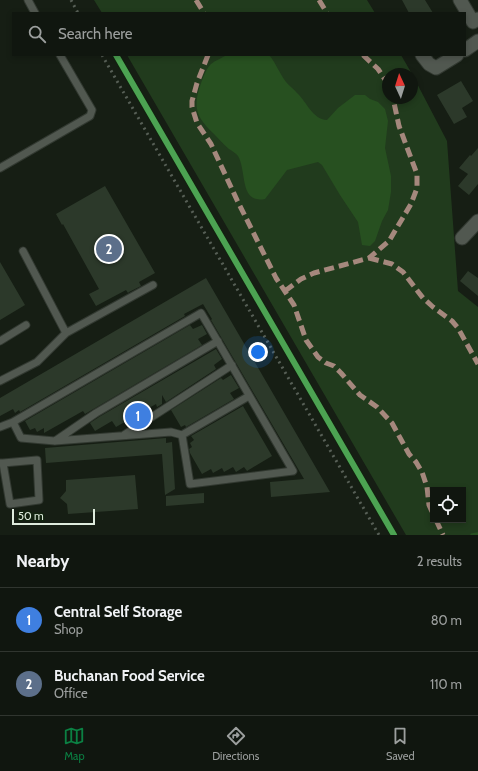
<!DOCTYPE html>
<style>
body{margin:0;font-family:Cabin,sans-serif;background:#191f18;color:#f1f3f6}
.controls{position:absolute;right:12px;bottom:12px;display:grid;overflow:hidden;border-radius:0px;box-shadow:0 2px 6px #0003}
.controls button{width:36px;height:36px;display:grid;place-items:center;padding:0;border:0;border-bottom:1px solid #30352f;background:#10160f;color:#f1f3f6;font:20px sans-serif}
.compass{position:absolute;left:382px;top:68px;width:36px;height:36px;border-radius:50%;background:#10160f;box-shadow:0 2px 6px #0003;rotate:356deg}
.scale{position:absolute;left:12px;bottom:10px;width:83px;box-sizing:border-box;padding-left:4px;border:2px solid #dfebdd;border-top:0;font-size:11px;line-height:14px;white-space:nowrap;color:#dfebdd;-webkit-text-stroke:3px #12230f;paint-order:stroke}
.you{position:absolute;left:258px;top:352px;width:14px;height:14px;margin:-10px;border:3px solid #fff;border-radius:50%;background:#1a73e8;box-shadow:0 0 0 6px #1a73e833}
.badge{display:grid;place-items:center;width:26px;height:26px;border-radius:50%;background:#0b8043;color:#fff;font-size:13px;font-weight:700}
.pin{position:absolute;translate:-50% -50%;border:2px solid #fff;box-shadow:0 1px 4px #0006}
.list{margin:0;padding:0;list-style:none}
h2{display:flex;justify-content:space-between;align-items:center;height:52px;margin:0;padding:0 16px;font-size:17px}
h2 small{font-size:13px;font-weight:400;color:#9c9f9e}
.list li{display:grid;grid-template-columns:26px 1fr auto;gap:12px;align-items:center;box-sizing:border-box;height:64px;padding:0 16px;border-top:1px solid #30352f}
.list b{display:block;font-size:15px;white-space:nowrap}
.list p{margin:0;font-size:13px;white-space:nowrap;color:#9c9f9e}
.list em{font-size:13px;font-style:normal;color:#9c9f9e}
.icon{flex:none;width:22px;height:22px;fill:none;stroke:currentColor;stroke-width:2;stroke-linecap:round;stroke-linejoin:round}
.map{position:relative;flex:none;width:478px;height:535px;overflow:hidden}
.search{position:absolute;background:#10160f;box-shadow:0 2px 6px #0003;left:12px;right:12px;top:12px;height:44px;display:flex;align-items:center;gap:10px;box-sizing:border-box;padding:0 14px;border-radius:0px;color:#9c9f9e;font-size:15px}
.sheet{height:180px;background:#10160f}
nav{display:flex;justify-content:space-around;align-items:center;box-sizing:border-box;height:56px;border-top:1px solid #30352f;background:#10160f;font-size:11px;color:#9c9f9e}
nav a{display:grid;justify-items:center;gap:2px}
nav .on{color:#0b8043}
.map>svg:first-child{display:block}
.green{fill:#213b1d;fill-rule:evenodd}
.water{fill:#275020}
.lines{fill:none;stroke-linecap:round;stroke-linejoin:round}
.stream{stroke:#275020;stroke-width:3.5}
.building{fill:#2c392a}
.lane-casing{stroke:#323931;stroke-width:9}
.street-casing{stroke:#323931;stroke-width:15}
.lane{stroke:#515850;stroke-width:7}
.street{stroke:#515850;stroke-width:13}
.rail{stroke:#575f56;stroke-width:3;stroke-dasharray:2 4;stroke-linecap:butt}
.quiet{stroke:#a5887d;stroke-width:5;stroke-dasharray:10 5;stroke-linecap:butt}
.cycleway-casing{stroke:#12230f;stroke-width:8}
.cycleway{stroke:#4ca352;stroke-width:6}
</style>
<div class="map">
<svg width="478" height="535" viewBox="0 0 478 535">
<rect width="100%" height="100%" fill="#161e14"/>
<path class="green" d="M94 0H367L375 13H102Z
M127 55H401L412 74H388V98H412V74L447 141 458 291 478 307V535H406ZM433 490H463V520H433Z"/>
<path class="water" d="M227 55H269C276 63 279 73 286 82 289 86 294 89 297 93 307 102 312 119 327 120L338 108 355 95H365L370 99 378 102 385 109 388 121 385 148 391 176V192L388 210 382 221 375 241 370 246 362 245 358 222 340 195 322 165 318 162 287 170 265 199C239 204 247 171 238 156 236 153 232 151 229 149 223 144 219 139 214 134 198 119 193 110 199 89 202 81 205 70 211 64 216 60 222 58 227 55Z"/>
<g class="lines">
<path class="stream" d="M472 535 478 534"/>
</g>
<path class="building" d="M402 0H425L433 13H409Z
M461 81 473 101 462 108 467 117 454 124 437 95Z
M478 148V184L469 195 458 186 468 174 459 168 470 155 471 156Z
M105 186 155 273 139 282 141 286 129 292 128 293 126 290 96 306 89 294 99 289 63 224 62 225 56 214Z
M0 262 25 305 0 320Z
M468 271 478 278V296L460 281Z
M206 278 330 492 271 497 270 482 304 479 211 320 212 319 203 304 184 314 185 316 20 412 19 410 15 413 13 409 0 416V398Z
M190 325 193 329 202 325 207 334 198 339 202 345 85 414 83 411 44 433V428L37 432 35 428 30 430 25 421Z
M216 349 222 359 214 365 216 369 166 402 162 395V404L157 407 156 404 116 427 112 421 95 431 90 423 99 417Z
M231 375 239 388 230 393 234 399 186 427 185 425 181 427 171 410 221 378 223 380Z
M243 406 272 456 247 471 244 467 236 472 233 467 224 472 222 468 213 473 211 469 202 474 190 453 189 449 192 447 190 443 194 440 191 436Z
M166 438V443L172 442 175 489 165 495 162 454 46 463 45 448Z
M135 475 138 509 68 514 67 504 60 498 66 491V480Z
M204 493V503L166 506V496Z"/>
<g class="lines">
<g class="lane-casing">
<path id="lane" d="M28 0 35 13
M0 168 90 116 92 110 60 55
M66 333 153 285
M0 341 26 325
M0 381 37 362 66 333 23 251
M13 422 21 438 55 441 171 432 182 435
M0 427 13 422 201 313C232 365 262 418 293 471L190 484 182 435 249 396
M124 435 232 365
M55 441 96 413 218 341
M0 463H3L37 460 39 500 10 504 3 463"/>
</g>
<g class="street-casing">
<path id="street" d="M460 0 473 22 478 19
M465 50 478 41
M422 55 429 64 436 68 457 55
M462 238 478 221"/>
</g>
<use href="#lane" class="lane"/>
<use href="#street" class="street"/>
<path class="rail" d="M71 0 78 13
M102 55 379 535"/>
<path class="quiet" d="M196 0 204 13
M319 0 327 13
M208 55 197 83 192 101V107L197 123 211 144 237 200 276 278 294 305 306 340 318 357 326 363 334 366 341 373 360 395 377 407 392 423 409 454 416 462 422 472 427 487 429 505 433 514
M363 55 378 69 388 84
M369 258 392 264 403 272 423 298 433 307 452 321 458 328 478 364
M285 291 301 279 314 273 369 258 389 241 411 204 417 188V174L399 126 393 98
M436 520 443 535"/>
<g class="cycleway-casing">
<path id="cycleway" d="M116 55 394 535"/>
</g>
<use href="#cycleway" class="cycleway"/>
</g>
</svg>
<div class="controls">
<button><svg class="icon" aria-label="locate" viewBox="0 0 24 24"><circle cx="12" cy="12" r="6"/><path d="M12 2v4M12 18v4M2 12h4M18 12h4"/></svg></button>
</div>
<svg class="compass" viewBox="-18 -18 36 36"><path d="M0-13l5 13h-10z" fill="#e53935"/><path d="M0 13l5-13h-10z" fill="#9c9f9e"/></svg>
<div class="scale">50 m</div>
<div class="you"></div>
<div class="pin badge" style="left:138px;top:416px;background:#3f7fe0">1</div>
<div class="pin badge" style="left:109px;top:249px;background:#5c6f8a">2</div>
<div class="search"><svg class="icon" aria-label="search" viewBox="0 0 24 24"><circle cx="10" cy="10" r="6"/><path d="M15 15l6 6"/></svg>Search here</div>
</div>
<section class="sheet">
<h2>Nearby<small>2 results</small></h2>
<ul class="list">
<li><span class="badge" style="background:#3f7fe0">1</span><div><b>Central Self Storage</b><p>Shop</p></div><em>80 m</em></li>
<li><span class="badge" style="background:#5c6f8a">2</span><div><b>Buchanan Food Service</b><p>Office</p></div><em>110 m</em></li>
</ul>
</section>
<nav>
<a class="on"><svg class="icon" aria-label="map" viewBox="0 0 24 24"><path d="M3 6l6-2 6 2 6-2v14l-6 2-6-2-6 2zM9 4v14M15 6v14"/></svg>Map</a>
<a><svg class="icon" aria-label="directions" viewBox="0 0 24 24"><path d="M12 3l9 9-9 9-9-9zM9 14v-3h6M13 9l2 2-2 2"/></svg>Directions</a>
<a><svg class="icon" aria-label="saved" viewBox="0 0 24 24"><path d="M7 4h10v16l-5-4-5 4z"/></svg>Saved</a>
</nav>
